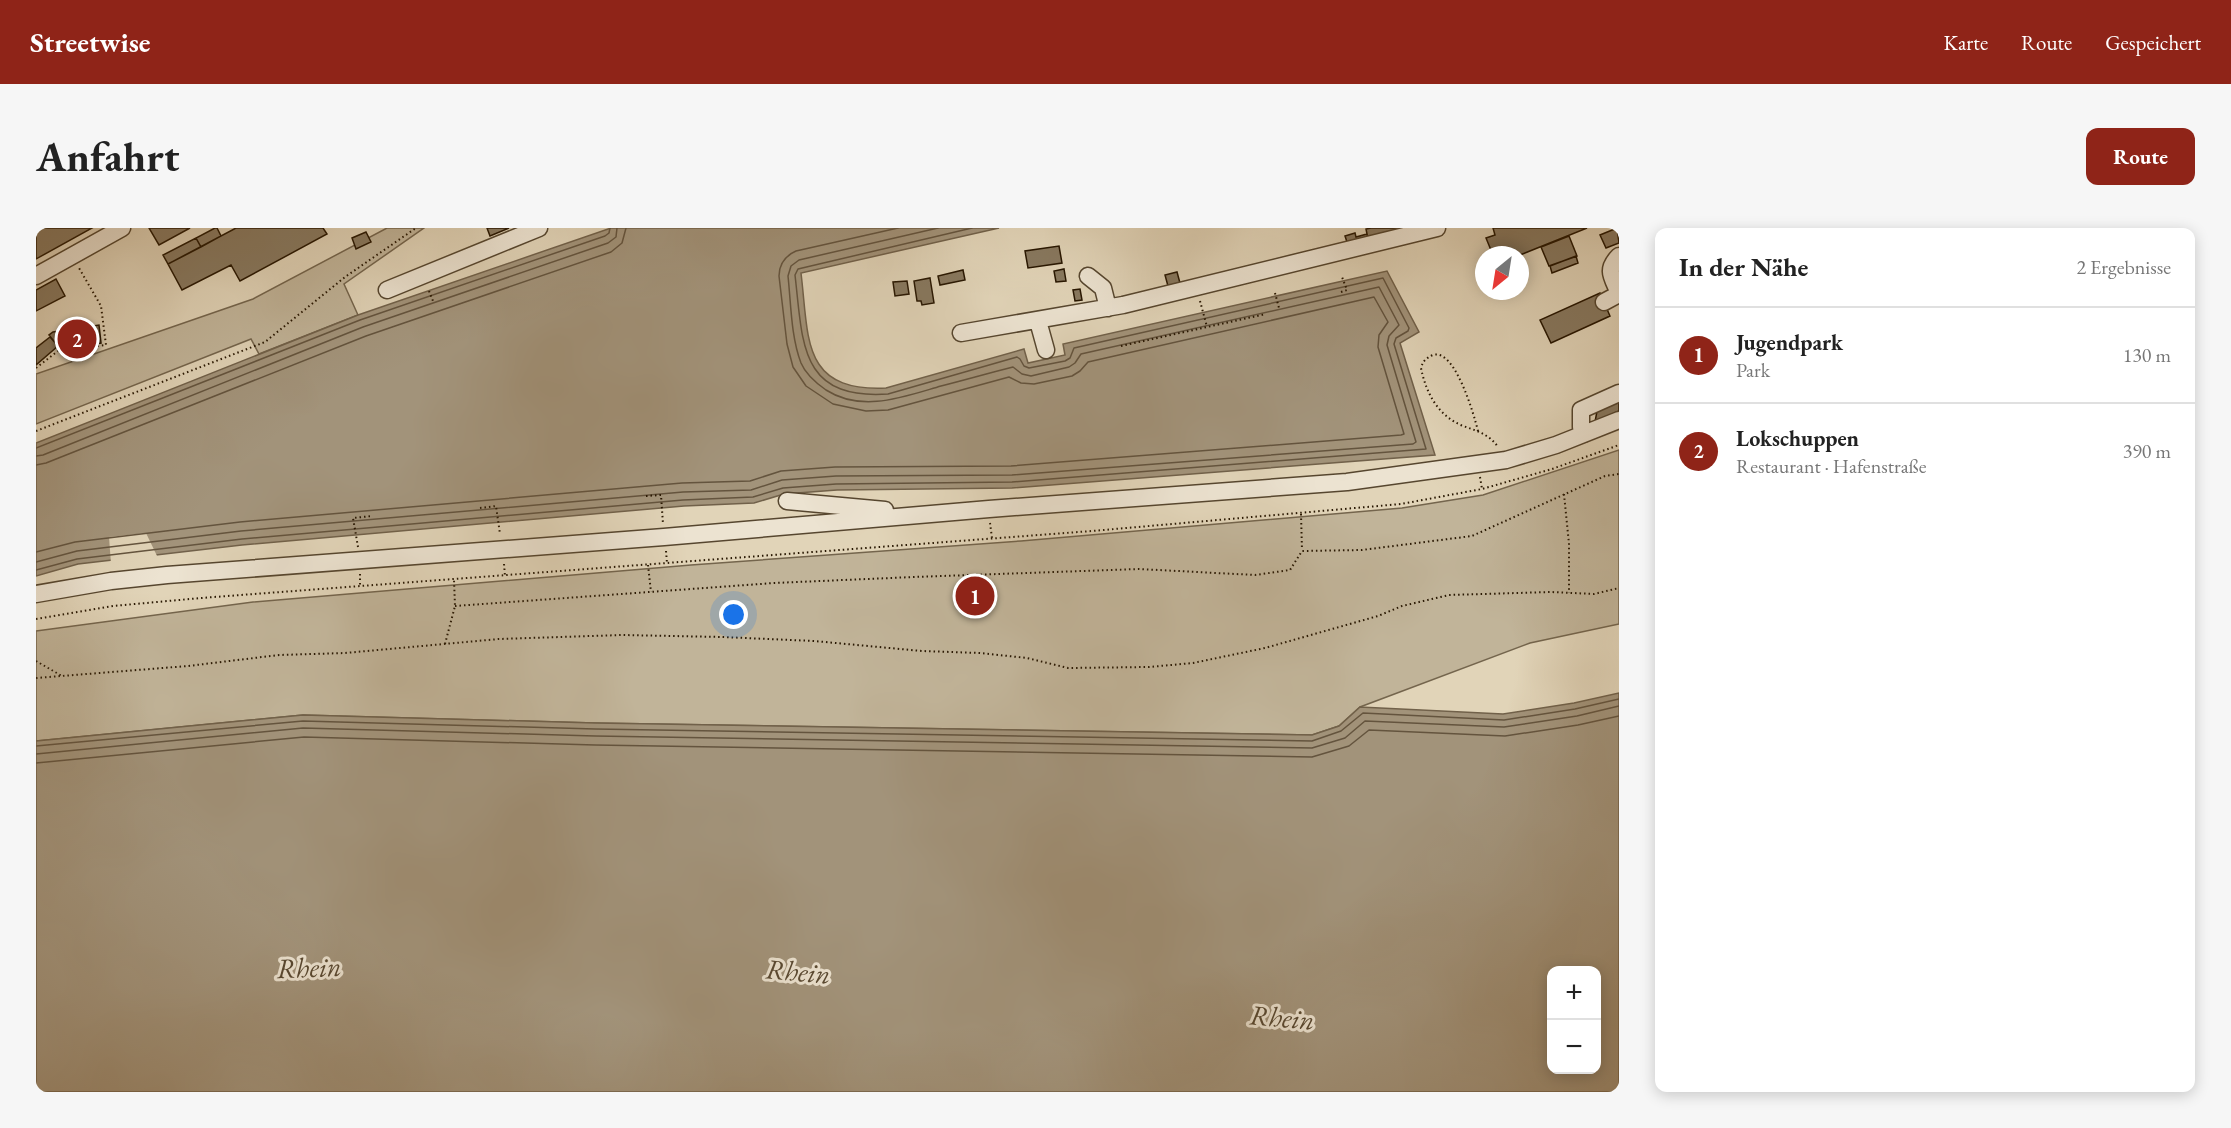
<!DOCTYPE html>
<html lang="de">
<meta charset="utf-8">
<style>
body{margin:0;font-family:"EB Garamond",serif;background:#f6f6f6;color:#222}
.controls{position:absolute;right:18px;bottom:18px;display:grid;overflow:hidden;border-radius:12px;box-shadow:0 3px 15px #0003}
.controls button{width:54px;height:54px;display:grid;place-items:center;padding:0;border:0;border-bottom:2px solid #e0e0e0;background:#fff;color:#222;font:30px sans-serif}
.compass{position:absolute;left:1439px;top:18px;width:54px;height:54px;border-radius:50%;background:#fff;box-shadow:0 3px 15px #0003;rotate:210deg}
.you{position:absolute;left:698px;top:387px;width:21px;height:21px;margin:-15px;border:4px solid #fff;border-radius:50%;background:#1a73e8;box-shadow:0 0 0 9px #1a73e833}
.badge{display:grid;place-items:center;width:39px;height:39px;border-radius:50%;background:#8f2418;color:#fff;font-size:20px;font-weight:700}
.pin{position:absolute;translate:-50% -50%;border:3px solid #fff;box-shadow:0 2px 6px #0006}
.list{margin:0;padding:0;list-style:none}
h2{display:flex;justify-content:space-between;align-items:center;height:78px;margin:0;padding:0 24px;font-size:26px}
h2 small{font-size:20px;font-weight:400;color:#767676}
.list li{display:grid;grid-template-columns:39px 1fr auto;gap:18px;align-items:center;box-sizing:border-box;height:96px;padding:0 24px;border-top:2px solid #e0e0e0}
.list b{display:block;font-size:22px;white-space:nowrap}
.list p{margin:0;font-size:20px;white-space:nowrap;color:#767676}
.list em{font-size:20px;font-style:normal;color:#767676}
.map{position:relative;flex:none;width:1583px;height:864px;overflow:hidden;border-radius:12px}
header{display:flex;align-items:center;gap:36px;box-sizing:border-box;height:84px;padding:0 30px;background:#8f2418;color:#fff}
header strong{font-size:28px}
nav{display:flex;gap:33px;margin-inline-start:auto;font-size:21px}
.intro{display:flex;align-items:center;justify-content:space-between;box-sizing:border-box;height:144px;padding:0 36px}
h1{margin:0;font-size:42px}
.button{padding:15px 27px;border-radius:12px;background:#8f2418;color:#fff;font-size:21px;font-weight:700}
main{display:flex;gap:36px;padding:0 36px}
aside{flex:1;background:#fff;border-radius:12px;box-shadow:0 3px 15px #0003}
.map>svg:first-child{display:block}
.green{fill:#c1b499;stroke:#74654d;stroke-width:1.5}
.water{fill:#a2937a;stroke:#71614a;stroke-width:1.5;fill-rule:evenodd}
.pier{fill:#e1d4b8}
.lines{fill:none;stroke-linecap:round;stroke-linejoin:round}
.shore{stroke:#64543e;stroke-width:1.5}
.building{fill:#887960;stroke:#271601;stroke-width:1.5}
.minor-casing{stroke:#56462f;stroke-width:19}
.path{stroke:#271601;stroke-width:2;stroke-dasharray:1.5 3;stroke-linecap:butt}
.minor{stroke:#ece3d1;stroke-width:16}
.labels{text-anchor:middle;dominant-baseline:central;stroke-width:6;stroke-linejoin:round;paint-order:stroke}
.water-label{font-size:28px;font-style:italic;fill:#584831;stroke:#ece3d1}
</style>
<header>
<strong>Streetwise</strong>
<nav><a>Karte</a><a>Route</a><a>Gespeichert</a></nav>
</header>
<div class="intro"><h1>Anfahrt</h1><a class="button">Route</a></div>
<main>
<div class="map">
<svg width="1583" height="864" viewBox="0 0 1583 864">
<rect width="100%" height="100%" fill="#e1d4b8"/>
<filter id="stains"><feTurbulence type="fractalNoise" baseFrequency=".00333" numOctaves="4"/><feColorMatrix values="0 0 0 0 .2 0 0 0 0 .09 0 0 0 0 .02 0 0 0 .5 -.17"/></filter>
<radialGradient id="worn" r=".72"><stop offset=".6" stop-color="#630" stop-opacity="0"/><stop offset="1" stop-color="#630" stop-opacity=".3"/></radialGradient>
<path class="green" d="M351 0H388L308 56 322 87 223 126 215 111 0 196V146L217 71Z
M1583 222V396L1494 415 1324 479 1303 498 1276 507 559 495 267 487 0 513V403L217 374 655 337 985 313 1366 280 1447 267Z"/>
<path class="water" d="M575 0H963L765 45C773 110 765 164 850 160L988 121 992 135 1029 127 1027 116 1351 43 1383 104 1364 115 1399 227 976 260 801 262 748 266 718 275 648 278 206 317 42 336 0 348V215L322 87Z
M1583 465V864H0V513L267 487 559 495 1276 507 1303 498 1324 479 1467 486 1538 475ZM1516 742H1560V842H1516Z"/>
<path class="pier" d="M110 305 122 330 75 336 73 309Z"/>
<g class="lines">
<path class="shore" d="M0 220 324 92 569 8 573 5 574 0
M0 228 7 227 327 99 572 15 580 9 581 0
M0 237 10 235 330 108 575 24 586 15 590 0
M0 324 39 314 204 294 646 255 714 253 745 243 799 239 975 238 1365 207 1368 206 1342 119 1343 107 1352 94 1338 69 1052 134 1044 143 1036 148 998 156 985 155 973 149 852 182 830 183 797 176 770 158 757 139 751 116 743 48C743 36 749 28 760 23L862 0
M0 334 41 323 205 303 647 264 715 262 746 252 800 248 976 247 1377 216 1380 214 1351 117 1353 108 1363 97 1343 59 1045 126 1039 135 1033 139 995 148 986 146 977 139C953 145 929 152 905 158 867 169 826 185 790 162 780 155 770 147 765 135 755 109 755 76 752 48L755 38 763 32 902 0
M0 342 41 331 206 311 647 272 717 269 747 260 800 256 976 254 1390 221 1358 116 1360 110 1372 103 1373 100 1347 50 1038 120 1034 130 1029 133 993 140 988 138 984 131 981 129 852 166C763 172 767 115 759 47L762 41 936 0
M0 518 267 493 559 501 1276 513 1305 503 1327 485 1468 492 1539 481 1583 471
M0 526 267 500 559 508 1276 520 1309 510 1329 493 1468 499 1541 488 1583 478
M0 535 268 509 559 517 1276 529 1313 518 1333 502 1469 508 1542 497 1583 488"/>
</g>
<path class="building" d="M0 0H56L0 31Z
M113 0H154L123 17Z
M179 0H181L185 8 165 19 160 10Z
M200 0H287L291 6 204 53 195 37 146 62 132 36Z
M451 0H473L454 8Z
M1335 0H1372L1332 11 1330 1Z
M1457 0H1551L1484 27H1457L1450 10 1459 7Z
M1581 0 1583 15 1570 20 1564 7Z
M330 4 335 14 320 21 316 10Z
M1319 5 1320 9 1331 6 1332 11 1312 17 1309 8Z
M1533 8 1541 28 1513 38 1505 19Z
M160 10 165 19 132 36 127 27Z
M1023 18 1026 35 992 40 989 23Z
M1540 28 1542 35 1516 45 1514 38Z
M1028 41 1030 53 1020 54 1018 43Z
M927 42 929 52 904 57 902 48Z
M1141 44 1144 55 1132 58 1129 47Z
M894 50 898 75 886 77 885 73H881L878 53Z
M20 51 29 68 0 83V62Z
M871 53 873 66 859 68 857 54Z
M1044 61 1046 72 1039 73 1037 62Z
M1564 65 1574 88 1515 115 1504 92Z
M63 97 65 115 24 121 13 107 17 104Z
M14 109 22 118 0 137V120Z
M1583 173V183L1559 194 1561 183Z"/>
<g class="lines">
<g class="minor-casing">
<path id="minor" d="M1583 28C1569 42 1576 49 1583 65
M0 48 86 0
M1052 48 1067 60 1072 80
M351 62 503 0
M1568 74 1583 66
M1002 93 1010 122
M925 105 1087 77 1401 0
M1548 206 1545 199V182L1583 165
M751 273 849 282
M0 366 75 353 131 347 628 309 953 281 1311 254 1470 232 1520 217 1583 192"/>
</g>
<path class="path" d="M393 63 397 73
M1305 64 1311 62 1306 49
M1239 65 1243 80
M1164 73 1171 99
M1085 118 1230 86
M0 140 22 123 70 117 65 78 43 40
M0 203 229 114 309 49 380 0
M1442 203C1438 187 1419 120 1397 127 1390 130 1387 133 1385 140 1390 165 1402 188 1427 198 1441 203 1453 206 1462 219
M1444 249 1446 261
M1528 266 1533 316V365
M610 268 625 267 627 296
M444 280 460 278 464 306
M1265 286 1266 322
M954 295 956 310
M322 319 317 290 336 288
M630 323 631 335
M468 336 469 348
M612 337 615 364
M324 346V358
M419 378 738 355 878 349 1103 341 1219 347 1254 342 1266 323 1326 322 1436 308 1569 248 1583 246
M0 391 77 378 165 370 1056 303 1365 276 1446 261 1516 241 1583 217
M409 416 419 378 418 352
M0 433 26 448
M0 450 152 438 243 427 309 425 463 411 586 407 686 409 778 413 886 423 944 425 991 430 1032 440 1113 439 1157 435 1229 420 1342 388 1366 378 1413 367 1515 364 1558 366 1583 360"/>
<use href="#minor" class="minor"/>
</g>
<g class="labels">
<g class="water-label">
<text transform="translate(273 739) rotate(-2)">Rhein</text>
<text transform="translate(762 743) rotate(5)">Rhein</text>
<text transform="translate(1246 789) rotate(5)">Rhein</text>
</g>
</g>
<rect width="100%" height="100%" filter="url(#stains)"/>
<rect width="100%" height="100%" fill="url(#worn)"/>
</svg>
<div class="controls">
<button>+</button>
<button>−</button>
</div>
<svg class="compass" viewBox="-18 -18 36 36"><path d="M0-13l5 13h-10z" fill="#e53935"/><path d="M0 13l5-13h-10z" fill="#767676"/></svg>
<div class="you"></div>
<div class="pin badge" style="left:939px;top:368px">1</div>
<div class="pin badge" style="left:41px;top:111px">2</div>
</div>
<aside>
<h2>In der Nähe<small>2 Ergebnisse</small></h2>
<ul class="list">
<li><span class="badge">1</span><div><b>Jugendpark</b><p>Park</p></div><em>130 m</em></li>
<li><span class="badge">2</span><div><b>Lokschuppen</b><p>Restaurant · Hafenstraße</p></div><em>390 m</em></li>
</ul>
</aside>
</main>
